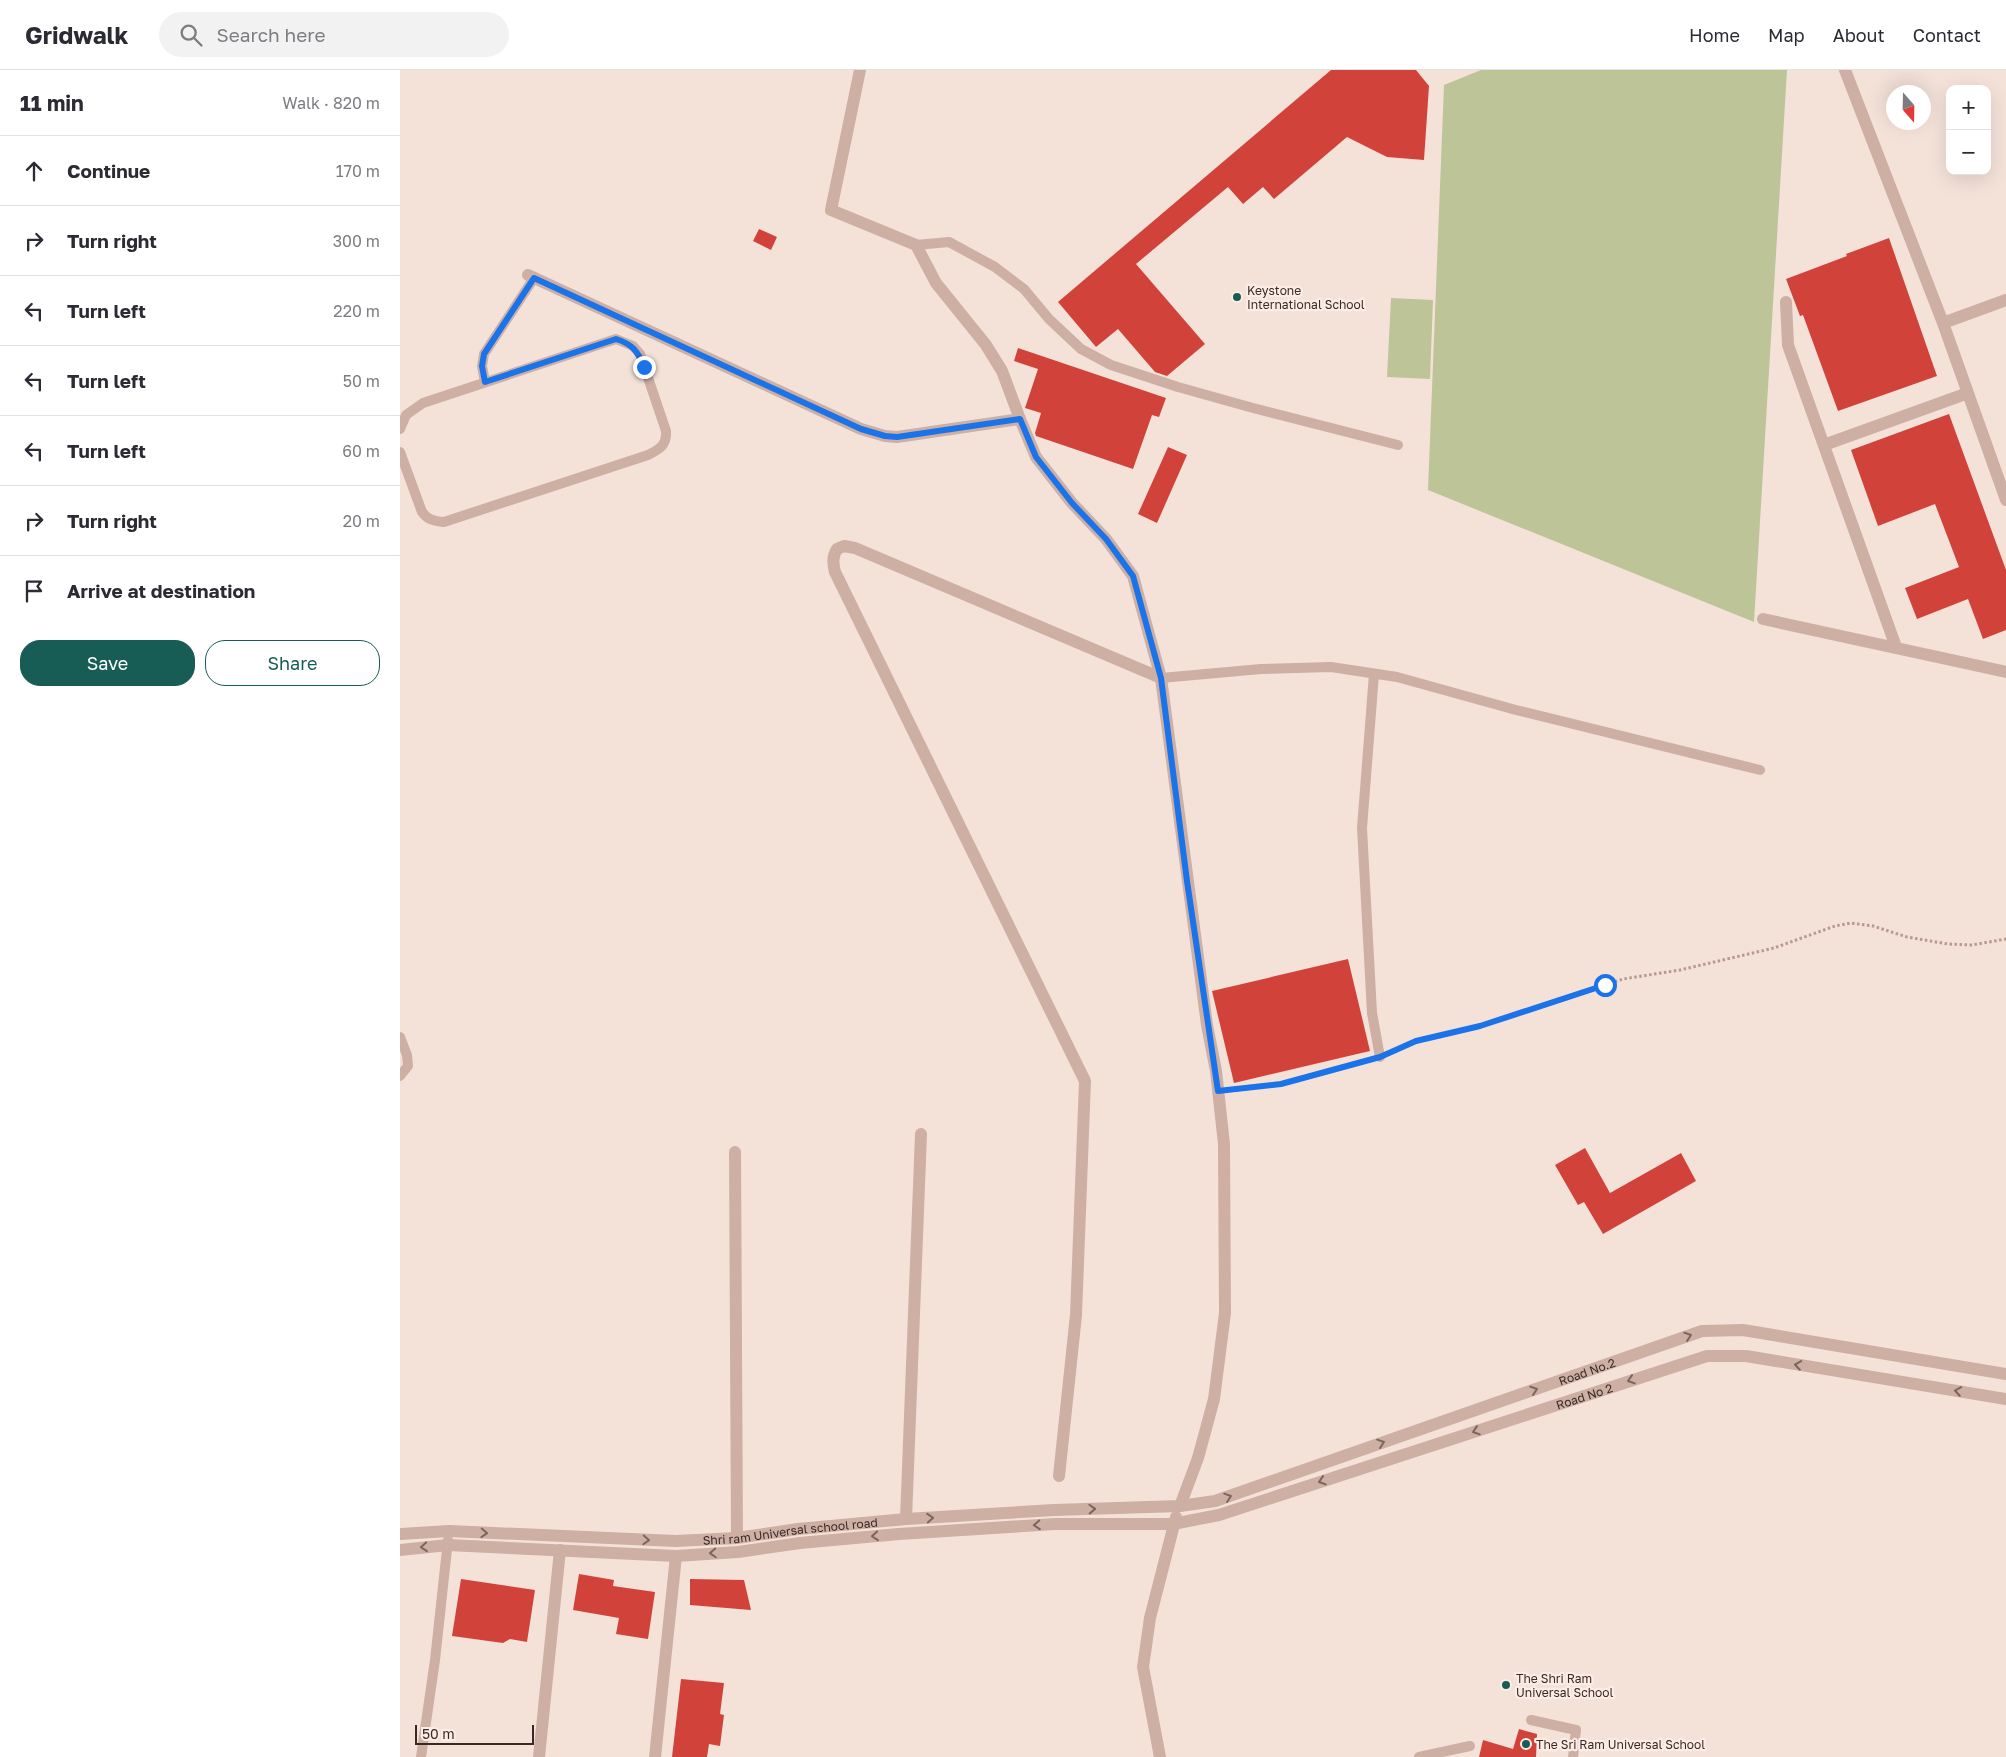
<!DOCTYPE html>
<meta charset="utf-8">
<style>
body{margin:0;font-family:"Golos Text",sans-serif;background:#f2f2f3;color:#2b2b33}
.controls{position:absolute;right:15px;top:15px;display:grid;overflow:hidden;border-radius:10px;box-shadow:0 5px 20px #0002}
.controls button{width:45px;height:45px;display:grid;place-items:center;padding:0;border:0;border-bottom:1px solid #e1e1e2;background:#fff;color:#2b2b33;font:25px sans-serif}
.compass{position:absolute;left:1486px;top:15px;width:45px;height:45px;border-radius:50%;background:#fff;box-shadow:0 5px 20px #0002;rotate:160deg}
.scale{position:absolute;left:15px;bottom:12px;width:119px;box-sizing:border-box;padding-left:5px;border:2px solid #382926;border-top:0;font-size:14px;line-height:18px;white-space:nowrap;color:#382926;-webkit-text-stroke:4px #fbede6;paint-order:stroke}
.stop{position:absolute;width:15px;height:15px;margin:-11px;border:4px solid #1a73e8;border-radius:50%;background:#fff}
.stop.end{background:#1a73e8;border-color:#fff;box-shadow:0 1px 5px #0008}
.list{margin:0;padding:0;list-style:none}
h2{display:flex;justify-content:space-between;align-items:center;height:65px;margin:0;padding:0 20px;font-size:21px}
h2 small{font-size:16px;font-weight:400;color:#7c7c81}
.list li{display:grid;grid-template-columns:32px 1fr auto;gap:15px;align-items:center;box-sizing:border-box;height:70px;padding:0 20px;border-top:1px solid #e1e1e2}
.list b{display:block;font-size:19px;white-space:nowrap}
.list em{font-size:16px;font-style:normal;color:#7c7c81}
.actions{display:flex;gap:10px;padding:15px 20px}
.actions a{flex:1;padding:11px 0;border:1px solid #185d55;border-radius:20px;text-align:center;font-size:18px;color:#185d55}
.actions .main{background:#185d55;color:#fff}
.icon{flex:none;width:28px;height:28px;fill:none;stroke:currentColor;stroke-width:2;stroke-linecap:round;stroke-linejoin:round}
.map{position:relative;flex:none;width:1606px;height:1687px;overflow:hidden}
header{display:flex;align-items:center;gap:30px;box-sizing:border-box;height:70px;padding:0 25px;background:#fff;border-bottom:1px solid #e1e1e2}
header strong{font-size:24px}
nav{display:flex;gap:28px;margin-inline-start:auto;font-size:18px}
.search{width:350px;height:45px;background:#f2f2f3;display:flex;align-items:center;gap:12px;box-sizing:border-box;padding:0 18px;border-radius:28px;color:#7c7c81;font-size:19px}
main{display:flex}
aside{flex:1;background:#fff}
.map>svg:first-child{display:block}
.green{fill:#bdc498}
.building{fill:#d1433a}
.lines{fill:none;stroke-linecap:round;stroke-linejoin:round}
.path{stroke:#b9998e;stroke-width:3;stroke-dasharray:2.5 2.5;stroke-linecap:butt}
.service{stroke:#cdafa4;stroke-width:10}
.minor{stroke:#cdafa4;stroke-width:12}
.tertiary{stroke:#cdafa4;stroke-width:12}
.oneway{stroke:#7b655f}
.route{stroke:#1a73e8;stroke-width:6}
.poi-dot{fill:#185d55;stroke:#fbede6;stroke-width:2}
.labels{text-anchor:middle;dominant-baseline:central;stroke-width:4.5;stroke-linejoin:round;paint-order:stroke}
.poi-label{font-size:12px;fill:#382926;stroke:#fbede6;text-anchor:start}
.street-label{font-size:12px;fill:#382926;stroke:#fbede6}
</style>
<header>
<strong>Gridwalk</strong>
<div class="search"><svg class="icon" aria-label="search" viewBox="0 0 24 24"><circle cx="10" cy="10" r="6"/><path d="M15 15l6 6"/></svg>Search here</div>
<nav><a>Home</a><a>Map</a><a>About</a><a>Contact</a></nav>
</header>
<main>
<aside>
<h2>11 min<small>Walk · 820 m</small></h2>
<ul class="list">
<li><svg class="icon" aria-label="ahead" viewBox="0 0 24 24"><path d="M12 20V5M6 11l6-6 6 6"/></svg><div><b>Continue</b></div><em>170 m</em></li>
<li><svg class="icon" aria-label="right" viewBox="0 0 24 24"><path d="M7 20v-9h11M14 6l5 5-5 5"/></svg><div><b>Turn right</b></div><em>300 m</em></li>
<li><svg class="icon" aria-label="left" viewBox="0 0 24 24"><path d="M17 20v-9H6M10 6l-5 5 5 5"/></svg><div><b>Turn left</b></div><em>220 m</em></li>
<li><svg class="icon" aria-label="left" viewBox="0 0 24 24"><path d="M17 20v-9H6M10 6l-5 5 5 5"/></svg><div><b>Turn left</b></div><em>50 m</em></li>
<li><svg class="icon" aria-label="left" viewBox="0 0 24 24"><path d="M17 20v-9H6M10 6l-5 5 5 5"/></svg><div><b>Turn left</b></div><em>60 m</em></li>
<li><svg class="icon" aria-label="right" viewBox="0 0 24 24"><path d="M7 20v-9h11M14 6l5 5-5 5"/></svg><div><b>Turn right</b></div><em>20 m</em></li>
<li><svg class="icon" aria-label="arrive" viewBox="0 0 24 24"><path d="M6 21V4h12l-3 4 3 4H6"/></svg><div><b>Arrive at destination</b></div></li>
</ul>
<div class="actions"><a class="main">Save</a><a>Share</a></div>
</aside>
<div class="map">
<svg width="1606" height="1687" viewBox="0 0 1606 1687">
<rect width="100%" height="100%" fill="#f4e2d9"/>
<path class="green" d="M1081 0H1387L1354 552 1028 420 1044 15Z
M991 228 1033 230 1030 309 987 307Z"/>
<path class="building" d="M931 0H1016L1029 16 1024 90 987 87 947 67 874 129 863 117 843 134 828 117 736 194 805 274 767 306 755 302 718 259 696 277 658 232Z
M359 159 377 167 371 180 353 171Z
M1489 168 1537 306 1438 341 1403 245 1400 246 1386 209 1447 186 1446 184Z
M618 278 766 328 759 347 752 345 733 399 636 366 635 363 641 343 625 338 638 299 614 291Z
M1549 344 1606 500V560L1583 569 1568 529 1517 549 1505 518 1559 497 1535 434 1478 456 1451 380Z
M768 377 787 385 757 453 738 444Z
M948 889 970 981 834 1013 812 921Z
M1185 1078 1210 1123 1281 1083 1296 1111 1203 1164 1184 1132 1178 1135 1155 1095Z
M179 1504 214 1510 213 1516 255 1522 248 1569 216 1564 219 1548 173 1540Z
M61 1509 135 1520 127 1572 110 1569 103 1573 52 1566Z
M290 1509 344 1510 351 1540 290 1535Z
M281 1609 324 1613 320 1644 324 1645 320 1676 309 1674 307 1687H272Z
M1119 1659 1137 1664 1136 1687H1079L1083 1670 1113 1679Z"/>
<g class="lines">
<path class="path" d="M991 982 1016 971 1080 956 1223 909 1280 900 1374 878 1435 856 1451 853 1473 856 1507 867 1548 874 1572 875 1606 869
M831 1019 881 1014 969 990"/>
<path class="service" d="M516 175 549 172 595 197 624 219 649 249 681 279 711 295 778 317 853 338 998 375
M85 312 82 296 84 284 134 208
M0 359 6 345 23 333 216 269 233 276 240 284 266 361C267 375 260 379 248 385L44 452C34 451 28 450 22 442L0 382
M974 604 962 758 972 943 980 987
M761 608 861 599 931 597 997 607 1116 640 1360 700
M0 967 7 985 8 996 0 1006
M1131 1650 1176 1660 1173 1687
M21 1687 35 1590 48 1470
M1019 1687 1070 1676"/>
<path class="minor" d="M460 0 431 140 516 175 536 213 586 275 602 301 620 349 636 387 672 433 706 469 733 506 761 608 807 955 816 1001 824 1074 825 1243 814 1329 798 1388 780 1436
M1445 0 1543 253 1606 430
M128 205 461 359 485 366 497 367 620 349
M1386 232 1388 275 1496 577
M1543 253 1606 230
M1424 375 1568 323
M1363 549 1606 602
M335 1082 337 1468
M659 1406 676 1245 685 1011 435 502C433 493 432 487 437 479L444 476 455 478 761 608
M506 1449 521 1064
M139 1687 160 1480
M255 1687 276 1486"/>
<g class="tertiary">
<path id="s1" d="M0 1464 49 1461 276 1471 337 1468 398 1459 506 1449 654 1440 780 1436 815 1431 1302 1261 1343 1260 1606 1304"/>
<path id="s2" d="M0 1480 48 1475 276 1486 338 1482 400 1473 499 1464 655 1454H773L819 1445 1307 1286H1346L1606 1329"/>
<path d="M760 1687 743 1597 750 1548 776 1447"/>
</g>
</g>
<defs><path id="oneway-chevron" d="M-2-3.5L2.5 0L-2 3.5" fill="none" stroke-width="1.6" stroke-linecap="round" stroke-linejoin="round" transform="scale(1.25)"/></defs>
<g class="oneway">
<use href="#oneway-chevron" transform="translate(1288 1266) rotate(-19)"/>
<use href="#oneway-chevron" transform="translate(1398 1295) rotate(-171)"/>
<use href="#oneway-chevron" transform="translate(1231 1310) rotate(162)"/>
<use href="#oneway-chevron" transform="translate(1134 1320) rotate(-19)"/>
<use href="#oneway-chevron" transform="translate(1558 1321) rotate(-171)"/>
<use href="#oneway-chevron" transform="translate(1076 1361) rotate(162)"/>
<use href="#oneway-chevron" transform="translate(981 1373) rotate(-19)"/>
<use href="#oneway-chevron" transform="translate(922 1411) rotate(162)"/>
<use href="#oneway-chevron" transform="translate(828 1427) rotate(-19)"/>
<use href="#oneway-chevron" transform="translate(692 1439) rotate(-2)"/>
<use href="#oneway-chevron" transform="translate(530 1448) rotate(-4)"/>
<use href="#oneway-chevron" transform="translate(637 1455) rotate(176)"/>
<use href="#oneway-chevron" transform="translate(84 1463) rotate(3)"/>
<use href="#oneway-chevron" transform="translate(475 1466) rotate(175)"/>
<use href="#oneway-chevron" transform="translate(246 1470) rotate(3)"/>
<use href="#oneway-chevron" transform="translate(24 1477) rotate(175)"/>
<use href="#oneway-chevron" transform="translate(313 1483) rotate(177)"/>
</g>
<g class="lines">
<path class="route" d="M244 297C238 281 232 274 216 269L85 312 82 296 84 284 134 208 461 359 485 366 497 367 620 349 636 387 672 433 706 469 733 506 761 608 787 811 818 1021 881 1014 980 987 1016 971 1080 956 1205 915"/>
</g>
<g class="poi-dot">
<circle cx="837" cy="227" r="5"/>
<circle cx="1106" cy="1615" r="5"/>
<circle cx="1126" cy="1674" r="5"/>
</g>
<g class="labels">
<g class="poi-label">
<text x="847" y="220">Keystone<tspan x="847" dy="14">International School</tspan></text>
<text x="1116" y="1608">The Shri Ram<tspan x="1116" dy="14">Universal School</tspan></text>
<text x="1136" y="1674">The Sri Ram Universal School</text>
</g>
<g class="street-label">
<text stroke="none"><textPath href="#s1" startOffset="1211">Road No.2</textPath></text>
<text stroke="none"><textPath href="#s2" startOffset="1206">Road No 2</textPath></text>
<text stroke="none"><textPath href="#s1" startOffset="391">Shri ram Universal school road</textPath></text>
</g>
</g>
</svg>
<div class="controls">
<button>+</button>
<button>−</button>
</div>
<svg class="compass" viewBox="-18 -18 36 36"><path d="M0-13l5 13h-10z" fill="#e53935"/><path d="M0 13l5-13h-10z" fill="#7c7c81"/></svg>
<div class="scale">50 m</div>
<div class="stop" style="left:1205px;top:915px"></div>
<div class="stop end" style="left:244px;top:297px"></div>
</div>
</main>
